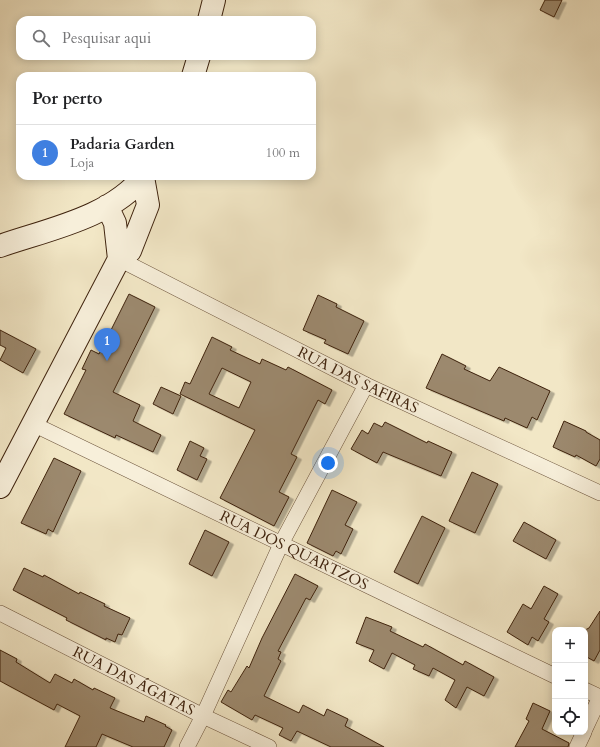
<!DOCTYPE html>
<html lang="pt">
<meta charset="utf-8">
<style>
body{margin:0;font-family:Cardo,serif;background:#f6f6f6;color:#202124}
.controls{position:absolute;right:12px;bottom:12px;display:grid;overflow:hidden;border-radius:8px;box-shadow:0 2px 10px #0003}
.controls button{width:36px;height:36px;display:grid;place-items:center;padding:0;border:0;border-bottom:1px solid #e0e0e0;background:#fff;color:#202124;font:20px sans-serif}
.you{position:absolute;left:328px;top:463px;width:14px;height:14px;margin:-10px;border:3px solid #fff;border-radius:50%;background:#1a73e8;box-shadow:0 0 0 6px #1a73e833}
.badge{display:grid;place-items:center;width:26px;height:26px;border-radius:50%;background:#8f2418;color:#fff;font-size:13px;font-weight:700}
.pin{position:absolute;translate:-50% -33px;filter:drop-shadow(0 1px 2px #0008)}
.pin::after{content:'';position:absolute;top:21px;width:14px;height:12px;background:inherit;clip-path:polygon(0 0,100% 0,50% 100%)}
.list{margin:0;padding:0;list-style:none}
h2{display:flex;justify-content:space-between;align-items:center;height:52px;margin:0;padding:0 16px;font-size:17px}
h2 small{font-size:13px;font-weight:400;color:#757577}
.list li{display:grid;grid-template-columns:26px 1fr auto;gap:12px;align-items:center;box-sizing:border-box;height:56px;padding:0 16px;border-top:1px solid #e0e0e0}
.list b{display:block;font-size:15px;white-space:nowrap}
.list p{margin:0;font-size:13px;white-space:nowrap;color:#757577}
.list em{font-size:13px;font-style:normal;color:#757577}
.icon{flex:none;width:22px;height:22px;fill:none;stroke:currentColor;stroke-width:2;stroke-linecap:round;stroke-linejoin:round}
.map{position:relative;flex:none;width:600px;height:747px;overflow:hidden}
.search{position:absolute;background:#fff;box-shadow:0 2px 10px #0003;left:16px;top:16px;width:300px;height:44px;display:flex;align-items:center;gap:10px;box-sizing:border-box;padding:0 14px;border-radius:12px;color:#757577;font-size:15px}
.panel{position:absolute;background:#fff;box-shadow:0 2px 10px #0003;left:16px;top:72px;width:300px;height:108px;border-radius:12px}
.map>svg:first-child{display:block}
.building{fill:#9c896e;stroke:#3f230e;fill-rule:evenodd;filter:url(#shadow)}
.lines{fill:none;stroke-linecap:round;stroke-linejoin:round}
.street-casing{stroke:#6c543c;stroke-width:16}
.secondary-casing{stroke:#3f230e;stroke-width:24}
.street{stroke:#f7efda;stroke-width:15}
.secondary{stroke:#f7efda;stroke-width:22}
.labels{text-anchor:middle;dominant-baseline:central;stroke-width:3.5;stroke-linejoin:round;paint-order:stroke}
.street-label{font-size:15px;fill:#3f230e;stroke:#f7efda}
</style>
<div class="map">
<svg width="600" height="747" viewBox="0 0 600 747">
<defs>
<filter id="shadow"><feDropShadow dx="4.5" dy="2.5" stdDeviation="0" flood-color="#0004"/></filter>
</defs>
<rect width="100%" height="100%" fill="#f2e7c6"/>
<filter id="stains"><feTurbulence type="fractalNoise" baseFrequency=".005" numOctaves="4"/><feColorMatrix values="0 0 0 0 .2 0 0 0 0 .09 0 0 0 0 .02 0 0 0 .5 -.17"/></filter>
<radialGradient id="worn" r=".72"><stop offset=".6" stop-color="#630" stop-opacity="0"/><stop offset="1" stop-color="#630" stop-opacity=".3"/></radialGradient>
<path class="building" d="M545 0H562L554 17 540 10Z
M129 294 155 307 113 392 140 405 133 421 161 435 153 452 116 435 115 438 64 414 86 370 82 369 91 350 99 354Z
M318 295 337 304 336 307 364 321 348 354 324 343 326 340 303 330Z
M0 330 36 349 23 373 0 360 6 348 0 345Z
M212 337 232 347 230 350 260 364 262 359 286 370 288 367 332 390 325 404 318 400 291 454 297 457 279 492 289 497 274 526 220 498 255 430 180 394 185 382 190 384ZM222 368 251 382 239 408 209 394Z
M442 354 466 366 464 369 490 381 499 367 550 391 537 420 532 417 527 428 505 418 504 421 426 388Z
M161 387 181 396 173 414 153 404Z
M564 421 586 431V432L600 440V459L596 466 576 455 575 457 553 447Z
M385 422 427 443 428 441 452 452 441 476 383 452 377 463 351 449 362 430 368 434 374 423 382 427Z
M190 441 204 448 200 456 207 459 197 480 177 470Z
M54 458 81 471 53 532 48 529 46 534 21 523Z
M472 472 498 484 475 533 449 521Z
M332 490 357 502 345 525 353 529 341 554 336 551 333 556 307 543Z
M422 516 445 528 418 584 394 572Z
M524 522 556 540 546 559 513 541Z
M205 530 229 542 212 576 189 564Z
M24 568 43 577 44 575 79 594 80 592 105 604 104 606 130 618 122 635 118 634 115 642 106 638V640L66 620 67 618 13 590Z
M295 574 318 586 310 600 306 598 278 651 281 652 278 659 281 661 264 696 299 713 303 705 324 716 327 709 348 719 345 726 384 747H331L297 731 291 741 279 735 283 728 255 715 252 720 221 702 228 690 231 692 247 666 249 668 262 638Z
M544 586 558 594 544 619 549 622 538 641 532 637 528 645 507 632 523 604 531 609Z
M600 611V650L594 661 585 656V630L589 628Z
M366 617 392 627 390 631 423 647 425 644 463 665 465 661 494 677 484 696 467 687 456 708 445 700 455 680 433 668 429 676 413 669 415 665 392 653 384 669 369 661 374 650 356 643Z
M0 650 17 659 16 662 50 683 55 674 72 683 74 679 93 690 94 688 115 698 110 708 144 722 146 716 166 725 165 726 172 730 164 747H133L102 734 96 747H65L80 716 57 704 54 710 0 681Z
M533 703 550 711 542 729 569 743 568 747H515L529 721 526 719Z"/>
<g class="lines">
<g class="street-casing">
<g id="street">
<path id="s1" d="M119 259 366 385 600 493"/>
<path id="s2" d="M33 424 555 676"/>
<path id="s3" d="M0 613 203 716 269 747"/>
<path d="M585 690 600 697"/>
<path d="M585 729 600 697"/>
<path d="M187 747 203 716 281 544 366 385"/>
<path d="M577 747 584 732"/>
</g>
</g>
<g class="secondary-casing">
<path id="secondary" d="M209 20 214 0
M193 76 199 56
M107 206 115 223 119 259
M0 246C49 229 110 218 144 176
M0 487 119 259 130 251 148 205 143 177"/>
</g>
<use href="#street" class="street"/>
<use href="#secondary" class="secondary"/>
</g>
<g class="labels">
<g class="street-label">
<text stroke="none"><textPath href="#s1" startOffset="268">RUA DAS SAFIRAS</textPath></text>
<text stroke="none"><textPath href="#s2" startOffset="290">RUA DOS QUARTZOS</textPath></text>
<text stroke="none"><textPath href="#s3" startOffset="150">RUA DAS ÁGATAS</textPath></text>
</g>
</g>
<rect width="100%" height="100%" filter="url(#stains)"/>
<rect width="100%" height="100%" fill="url(#worn)"/>
</svg>
<div class="controls">
<button>+</button>
<button>−</button>
<button><svg class="icon" aria-label="locate" viewBox="0 0 24 24"><circle cx="12" cy="12" r="6"/><path d="M12 2v4M12 18v4M2 12h4M18 12h4"/></svg></button>
</div>
<div class="you"></div>
<div class="pin badge" style="left:107px;top:361px;background:#3f7fe0">1</div>
<div class="search"><svg class="icon" aria-label="search" viewBox="0 0 24 24"><circle cx="10" cy="10" r="6"/><path d="M15 15l6 6"/></svg>Pesquisar aqui</div>
<section class="panel">
<h2>Por perto<small></small></h2>
<ul class="list">
<li><span class="badge" style="background:#3f7fe0">1</span><div><b>Padaria Garden</b><p>Loja</p></div><em>100 m</em></li>
</ul>
</section>
</div>
